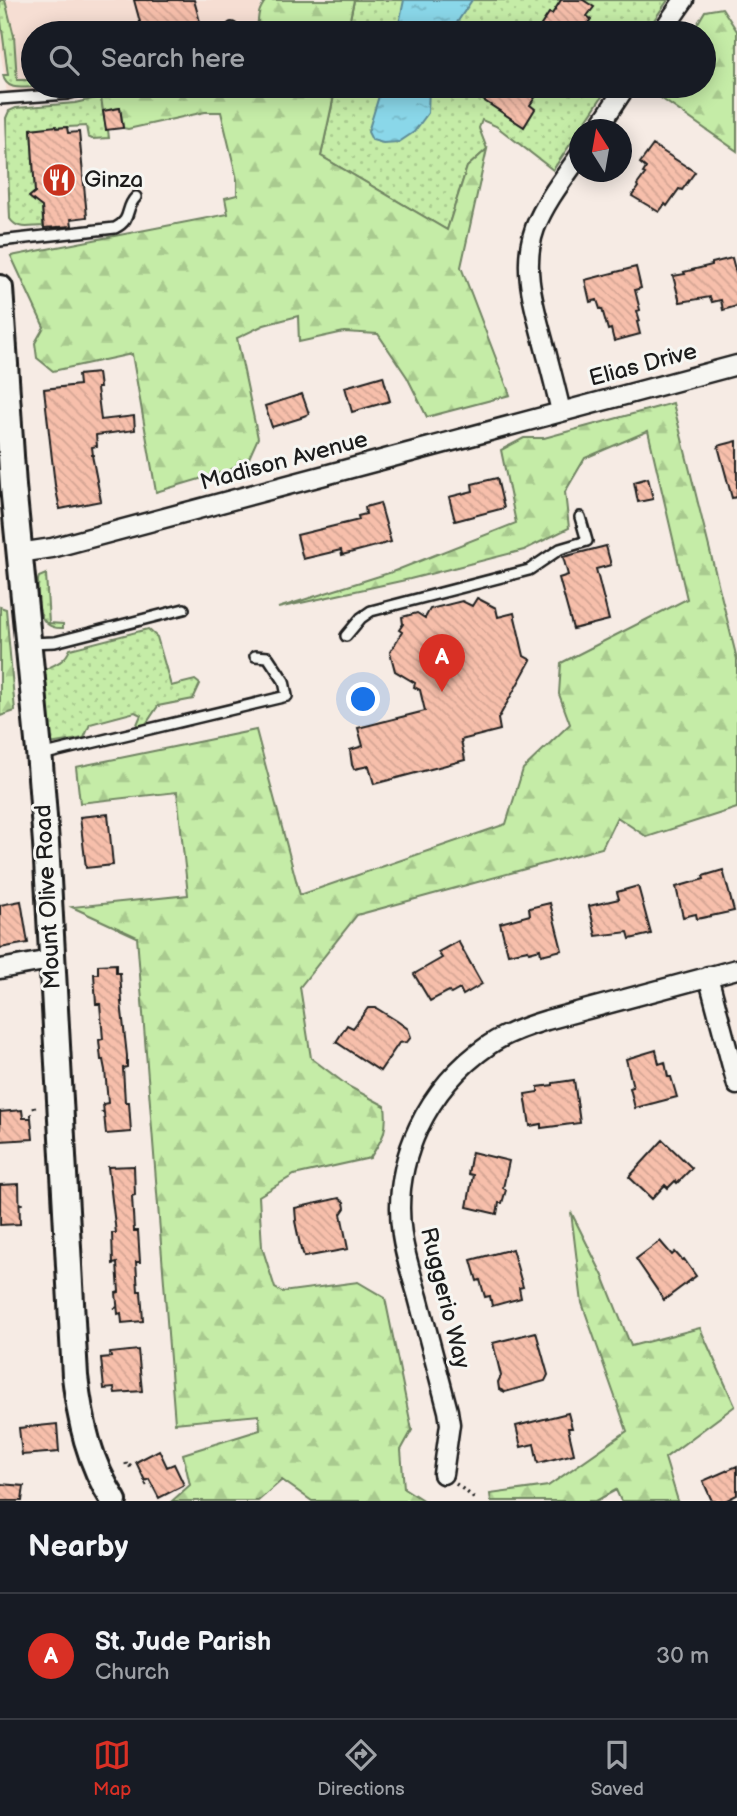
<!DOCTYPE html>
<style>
body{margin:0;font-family:"Balsamiq Sans",sans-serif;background:#242831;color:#f1f3f6}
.compass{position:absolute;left:569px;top:119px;width:63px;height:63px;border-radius:50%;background:#171b24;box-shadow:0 4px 18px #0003;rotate:349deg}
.you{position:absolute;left:364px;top:700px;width:24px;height:24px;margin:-18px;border:5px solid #fff;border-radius:50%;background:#1a73e8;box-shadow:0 0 0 10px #1a73e833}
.badge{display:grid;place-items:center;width:46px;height:46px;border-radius:50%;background:#d93025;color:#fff;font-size:23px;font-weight:700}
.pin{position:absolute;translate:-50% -58px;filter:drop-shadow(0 2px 4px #0008)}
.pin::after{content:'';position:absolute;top:37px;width:24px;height:21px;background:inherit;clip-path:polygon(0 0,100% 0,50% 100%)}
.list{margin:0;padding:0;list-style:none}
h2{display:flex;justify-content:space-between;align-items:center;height:91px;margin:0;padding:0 28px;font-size:30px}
h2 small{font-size:23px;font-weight:400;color:#9ea1a6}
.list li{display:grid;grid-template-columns:46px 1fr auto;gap:21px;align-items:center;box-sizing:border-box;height:126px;padding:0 28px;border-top:2px solid #363941}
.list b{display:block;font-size:26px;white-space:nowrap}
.list p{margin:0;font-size:23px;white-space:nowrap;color:#9ea1a6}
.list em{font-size:23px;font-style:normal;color:#9ea1a6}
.icon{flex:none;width:38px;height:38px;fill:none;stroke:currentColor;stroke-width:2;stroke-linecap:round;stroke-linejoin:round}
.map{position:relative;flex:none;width:737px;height:1501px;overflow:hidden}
.search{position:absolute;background:#171b24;box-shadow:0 4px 18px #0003;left:21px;right:21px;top:21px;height:77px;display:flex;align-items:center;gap:18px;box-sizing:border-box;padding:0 24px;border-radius:38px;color:#9ea1a6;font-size:26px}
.sheet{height:217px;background:#171b24}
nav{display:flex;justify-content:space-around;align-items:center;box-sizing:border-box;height:98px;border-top:2px solid #363941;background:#171b24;font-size:19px;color:#9ea1a6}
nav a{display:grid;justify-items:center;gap:4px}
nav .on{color:#d93025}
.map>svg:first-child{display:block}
.built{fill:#f6ded3}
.grass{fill:url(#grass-dots);stroke:#708462;stroke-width:2}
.forest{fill:url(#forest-firs);stroke:#708462;stroke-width:2}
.water{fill:url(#water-ripples);stroke:#5e8c97;stroke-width:2}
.building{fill:url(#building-back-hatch);stroke:#1c1c1c;stroke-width:2}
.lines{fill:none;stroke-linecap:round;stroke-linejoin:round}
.service-casing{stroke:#1c1c1c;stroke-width:14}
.minor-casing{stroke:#1c1c1c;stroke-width:23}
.secondary-casing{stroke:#1c1c1c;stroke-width:30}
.path{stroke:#1c1c1c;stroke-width:3.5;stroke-dasharray:2 5;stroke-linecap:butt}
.service{stroke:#f6f6f2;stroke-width:9}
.minor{stroke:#f6f6f2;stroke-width:18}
.secondary{stroke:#f6f6f2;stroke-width:24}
.labels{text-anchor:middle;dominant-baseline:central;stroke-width:6;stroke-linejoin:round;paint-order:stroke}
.poi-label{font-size:23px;fill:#1c1c1c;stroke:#f6f6f2;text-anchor:start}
.street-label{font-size:23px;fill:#1c1c1c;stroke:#f6f6f2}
</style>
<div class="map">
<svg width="737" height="1501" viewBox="0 0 737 1501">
<defs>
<pattern id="grass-dots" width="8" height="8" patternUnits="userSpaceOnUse" patternTransform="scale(1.75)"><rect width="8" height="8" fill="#c5eca7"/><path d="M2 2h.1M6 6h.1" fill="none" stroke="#a9ca8f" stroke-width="1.8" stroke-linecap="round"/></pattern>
<pattern id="forest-firs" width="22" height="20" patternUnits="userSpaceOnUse" patternTransform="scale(1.75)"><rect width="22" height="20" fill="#c5eca7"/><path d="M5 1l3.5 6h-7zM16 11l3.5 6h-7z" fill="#a9ca8f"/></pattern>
<pattern id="water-ripples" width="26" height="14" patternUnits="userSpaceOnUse" patternTransform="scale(1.75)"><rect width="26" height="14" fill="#8ad7e9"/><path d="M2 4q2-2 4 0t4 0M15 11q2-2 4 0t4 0" fill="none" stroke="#76b8c7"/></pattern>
<pattern id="building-back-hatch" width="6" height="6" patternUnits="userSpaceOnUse" patternTransform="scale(1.75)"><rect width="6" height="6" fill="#f7bfab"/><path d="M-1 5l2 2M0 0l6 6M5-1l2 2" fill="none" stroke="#d3a493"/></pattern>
</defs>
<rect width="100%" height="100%" fill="#f6ebe4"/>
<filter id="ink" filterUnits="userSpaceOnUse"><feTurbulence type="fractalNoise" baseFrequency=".0143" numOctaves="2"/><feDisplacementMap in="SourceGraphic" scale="14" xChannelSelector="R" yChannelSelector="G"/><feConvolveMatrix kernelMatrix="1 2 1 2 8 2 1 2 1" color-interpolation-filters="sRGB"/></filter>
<g filter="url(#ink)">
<path class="built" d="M0 0H259L269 33H33V86H81L71 88 7 93 0 49Z"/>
<path class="grass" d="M0 0H5L14 36 17 80H32L34 86 32 87C20 88 6 90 3 75H8L0 14Z
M354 0H668L645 33H347Z
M336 86H609L553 170 496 126 482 120 479 128 487 149 467 167 447 230 321 156Z
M101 97 106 130H108L109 138 92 139 88 137 86 126 31 129 35 192 32 195 33 200 37 203H42L43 226C31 226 18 231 10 219L6 118 9 111 16 108 75 103Z
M46 574 49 623 63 624V628C36 630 37 600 38 580L39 577Z
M148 629 157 637 171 686 195 680 200 684 193 699 158 706 144 727 135 729 141 715 135 712 90 724 84 738 50 744 44 670C55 664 65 662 70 649Z"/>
<path class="forest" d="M266 0H354L347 33H256C260 17 255 15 266 0Z
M722 8 737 31V151L655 94 660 86H704V33H692L705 11Z
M145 86H336L321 156 447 230 467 167 487 149 461 267 510 395 427 417 407 377 378 334 344 332 299 342 298 316 264 325 237 338 258 438 249 458 230 470 156 492 132 354 53 371 37 358 35 343 44 327 11 256 228 214 225 198 237 195V179L221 112H205L128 129 123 128 120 108 103 111 101 97Z
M673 403 737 659V808L647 837 617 817 602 848 357 915 300 987 311 1058 348 1086 385 1106C388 1131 383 1138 370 1158L294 1175 259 1196 262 1247 275 1288 282 1292 358 1282 385 1298 412 1430 401 1450 404 1488 424 1501H312L282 1480 258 1501H172L190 1485 183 1454 260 1430 259 1415 175 1423 137 937 72 907 188 895 177 792 80 803 76 767 256 730 300 895 506 824 523 769 570 724 559 694 561 663 687 599 648 431 585 458 565 492 569 528 524 550 410 579 278 608 392 572 516 523 501 450 524 438H544Z
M0 607 6 609 15 711 0 716Z
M571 1212 603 1276 631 1346 700 1328 735 1406 665 1458 678 1501H621L616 1490 596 1501H491L490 1494 548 1486 627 1431 582 1303Z"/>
<path class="water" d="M404 0H472L450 33H397Z
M382 86H429L428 113 414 132 399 142 383 143 372 140 368 132Z"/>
<path class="building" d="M134 0H194L203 33H143Z
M561 0H583L594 7 587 16 591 19 581 33H536L549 13 552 14Z
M492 86H539L533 95 536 96 530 105 535 109 524 127 483 100Z
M120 108 123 128 106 130 103 111Z
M56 126 57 128 67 127 68 133 79 132 87 217 71 219 72 226 44 228 42 207 29 197 35 192 31 129Z
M653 145 695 172 682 190 679 189 667 206 665 204 659 212 632 196 638 187 637 185 645 174 643 173 646 168 640 163Z
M732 258 737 277V306L723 310 721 300 712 302 710 297 680 302 673 276 685 274 684 272 712 265V263Z
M636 267 641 288 635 290 640 310 637 311 640 321 637 322 640 334 614 341 611 329 608 330 602 309H600L597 300 590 302 585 280Z
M98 373 100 388H97L101 420 134 416 135 430 96 435 97 446 92 447 93 455H92L101 501 60 509 55 485 44 389 79 385 78 375Z
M383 376 390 401 352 412 345 387Z
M302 394 309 414 301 417V418L272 427 265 406Z
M737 441V497L732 498 718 446Z
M497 478 504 508 455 521 449 497 473 491 472 484Z
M648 478 653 499 638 502 634 482Z
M380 503 391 542 342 555 341 550 303 559 297 535 359 520 358 516 366 514 365 507Z
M606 546 611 565 596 569 609 620 573 629 559 578 568 575 563 557Z
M477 598 496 608 498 617 514 613 524 656 531 660 498 719 500 730 461 740 465 760 374 784 369 766 354 769 352 765 350 750 363 746 358 728 425 711 420 690 414 687 415 683 395 671 390 652 402 632 399 630 403 624 402 617 417 613 425 618 430 609 462 601 472 606Z
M108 814 113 865 86 868 80 817Z
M723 870 734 911 697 919 696 914 683 917 676 887 704 879 703 876Z
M638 886 651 934 630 939 628 932 596 936 589 906 619 899 617 892Z
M21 901 28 943 0 948V905Z
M550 903 562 950 541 955 540 949 529 952 528 950 508 954 500 923 530 915 529 908Z
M458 941 482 984 463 995 460 989 451 994 449 991 430 1001 414 974 442 958 438 952Z
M116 964V973H120L122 1002H121L127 1056V1067L123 1068 125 1102H129L131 1132 106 1134 103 1104 108 1103 105 1070 103 1060H101L99 1040 103 1039 100 1004H96L94 974H98V965Z
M368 1008H376L397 1021 408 1029 411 1037 407 1042 399 1043 380 1071 336 1042 347 1025 353 1028Z
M656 1050 659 1064 665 1062 668 1077H671L677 1097 635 1108 630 1088 633 1087 626 1059Z
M574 1080 580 1123 541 1128V1124L530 1126 525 1094 538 1092V1087L553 1085V1083Z
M22 1110 23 1118H31L33 1139 0 1141V1112Z
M663 1140 692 1168 677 1183 675 1181 668 1188 665 1185 652 1199 629 1177Z
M472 1152 509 1161 503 1188 506 1190 502 1203H499L497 1214 467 1207 473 1175 468 1174Z
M134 1166 135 1195 132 1196 134 1231H138L140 1262H136L138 1291H141L143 1321 122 1323 121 1313 118 1314 116 1293 119 1292 117 1263 113 1264 112 1233H116L108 1167Z
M19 1184 20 1224 0 1225V1185Z
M339 1198 344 1202 345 1208 341 1214 348 1249 304 1257 302 1250H301L295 1221 296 1220 295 1208Z
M660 1241 672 1255 675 1252 682 1260 684 1259 696 1276 664 1300 636 1259Z
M512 1249 523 1287 519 1288 521 1298 492 1306 490 1296 485 1297 480 1280 477 1281 471 1260Z
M536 1332 548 1375 545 1381 505 1392 499 1389 498 1382 501 1376 493 1343Z
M138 1350 142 1391 115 1393 114 1388 104 1389 101 1358 111 1357 110 1353Z
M568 1413 572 1428H568L574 1454 538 1463 534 1444 521 1447 516 1426Z
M57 1424 59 1452 22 1455 19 1428Z
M159 1450 167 1467 174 1464 184 1485 159 1498 149 1479 145 1481 136 1462Z
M737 1466V1495L725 1501H712L703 1481Z
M0 1484 24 1486 22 1501H0Z"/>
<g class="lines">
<g class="service-casing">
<path id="service" d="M231 33 232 28
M0 99 67 94 98 86
M0 241 115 228C133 219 124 209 136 197
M346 636 361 618 371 611 529 570 560 549 587 541 580 517
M29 643 55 642 184 609
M41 755 287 696 284 681 268 657 255 656"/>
</g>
<g class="minor-casing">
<path id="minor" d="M661 33 684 0
M597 130 626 86
M561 412C556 389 550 367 544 344 534 306 521 267 535 228 545 202 564 178 580 155
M19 553 52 548 737 365
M0 969 39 962 53 961
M708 976 737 1085
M443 1474 450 1424 448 1411C438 1373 428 1335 418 1297 412 1276 405 1256 402 1235 391 1160 428 1087 489 1045 506 1033 527 1026 547 1020L737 969"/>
</g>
<g class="secondary-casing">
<path id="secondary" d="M0 288 13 486 39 751 46 843 75 1376C80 1420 89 1463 114 1501"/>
</g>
<path class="path" d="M34 1107 35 1110
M102 1111 103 1115
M30 1115H33
M21 1203V1207
M115 1307 116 1309
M126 1463 127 1467 130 1466 131 1469
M456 1484 472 1496 475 1501
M145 1485 150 1482"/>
<use href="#service" class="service"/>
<use href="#minor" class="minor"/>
<use href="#secondary" class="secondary"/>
</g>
</g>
<defs>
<g id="restaurant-disc" transform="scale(1.75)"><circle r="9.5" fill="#c8321e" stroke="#f6f6f2"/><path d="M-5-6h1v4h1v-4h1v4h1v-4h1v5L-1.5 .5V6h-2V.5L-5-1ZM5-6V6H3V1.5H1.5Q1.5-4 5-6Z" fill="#fff"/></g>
</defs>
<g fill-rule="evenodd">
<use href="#restaurant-disc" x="59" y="180"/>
</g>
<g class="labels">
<g class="poi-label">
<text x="84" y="180">Ginza</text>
</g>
<g class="street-label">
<text transform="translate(643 365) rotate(-15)">Elias Drive</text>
<text transform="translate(284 461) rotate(-15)">Madison Avenue</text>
<text transform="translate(48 897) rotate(-93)">Mount Olive Road</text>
<text transform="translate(445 1298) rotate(76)">Ruggerio Way</text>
</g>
</g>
</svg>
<svg class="compass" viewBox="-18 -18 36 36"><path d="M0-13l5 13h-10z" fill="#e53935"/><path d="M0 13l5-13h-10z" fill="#9ea1a6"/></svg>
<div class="you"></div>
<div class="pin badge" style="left:442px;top:692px">A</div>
<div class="search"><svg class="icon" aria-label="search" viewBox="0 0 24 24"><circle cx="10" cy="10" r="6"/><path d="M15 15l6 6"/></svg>Search here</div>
</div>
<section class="sheet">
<h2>Nearby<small></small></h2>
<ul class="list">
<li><span class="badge">A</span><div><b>St. Jude Parish</b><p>Church</p></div><em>30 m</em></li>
</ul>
</section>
<nav>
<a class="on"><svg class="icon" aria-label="map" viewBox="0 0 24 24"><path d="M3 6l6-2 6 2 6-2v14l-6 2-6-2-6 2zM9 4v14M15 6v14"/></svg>Map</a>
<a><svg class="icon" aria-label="directions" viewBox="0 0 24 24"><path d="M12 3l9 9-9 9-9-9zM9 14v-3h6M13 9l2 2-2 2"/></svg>Directions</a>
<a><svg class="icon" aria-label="saved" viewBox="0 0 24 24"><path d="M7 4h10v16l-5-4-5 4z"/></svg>Saved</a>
</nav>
